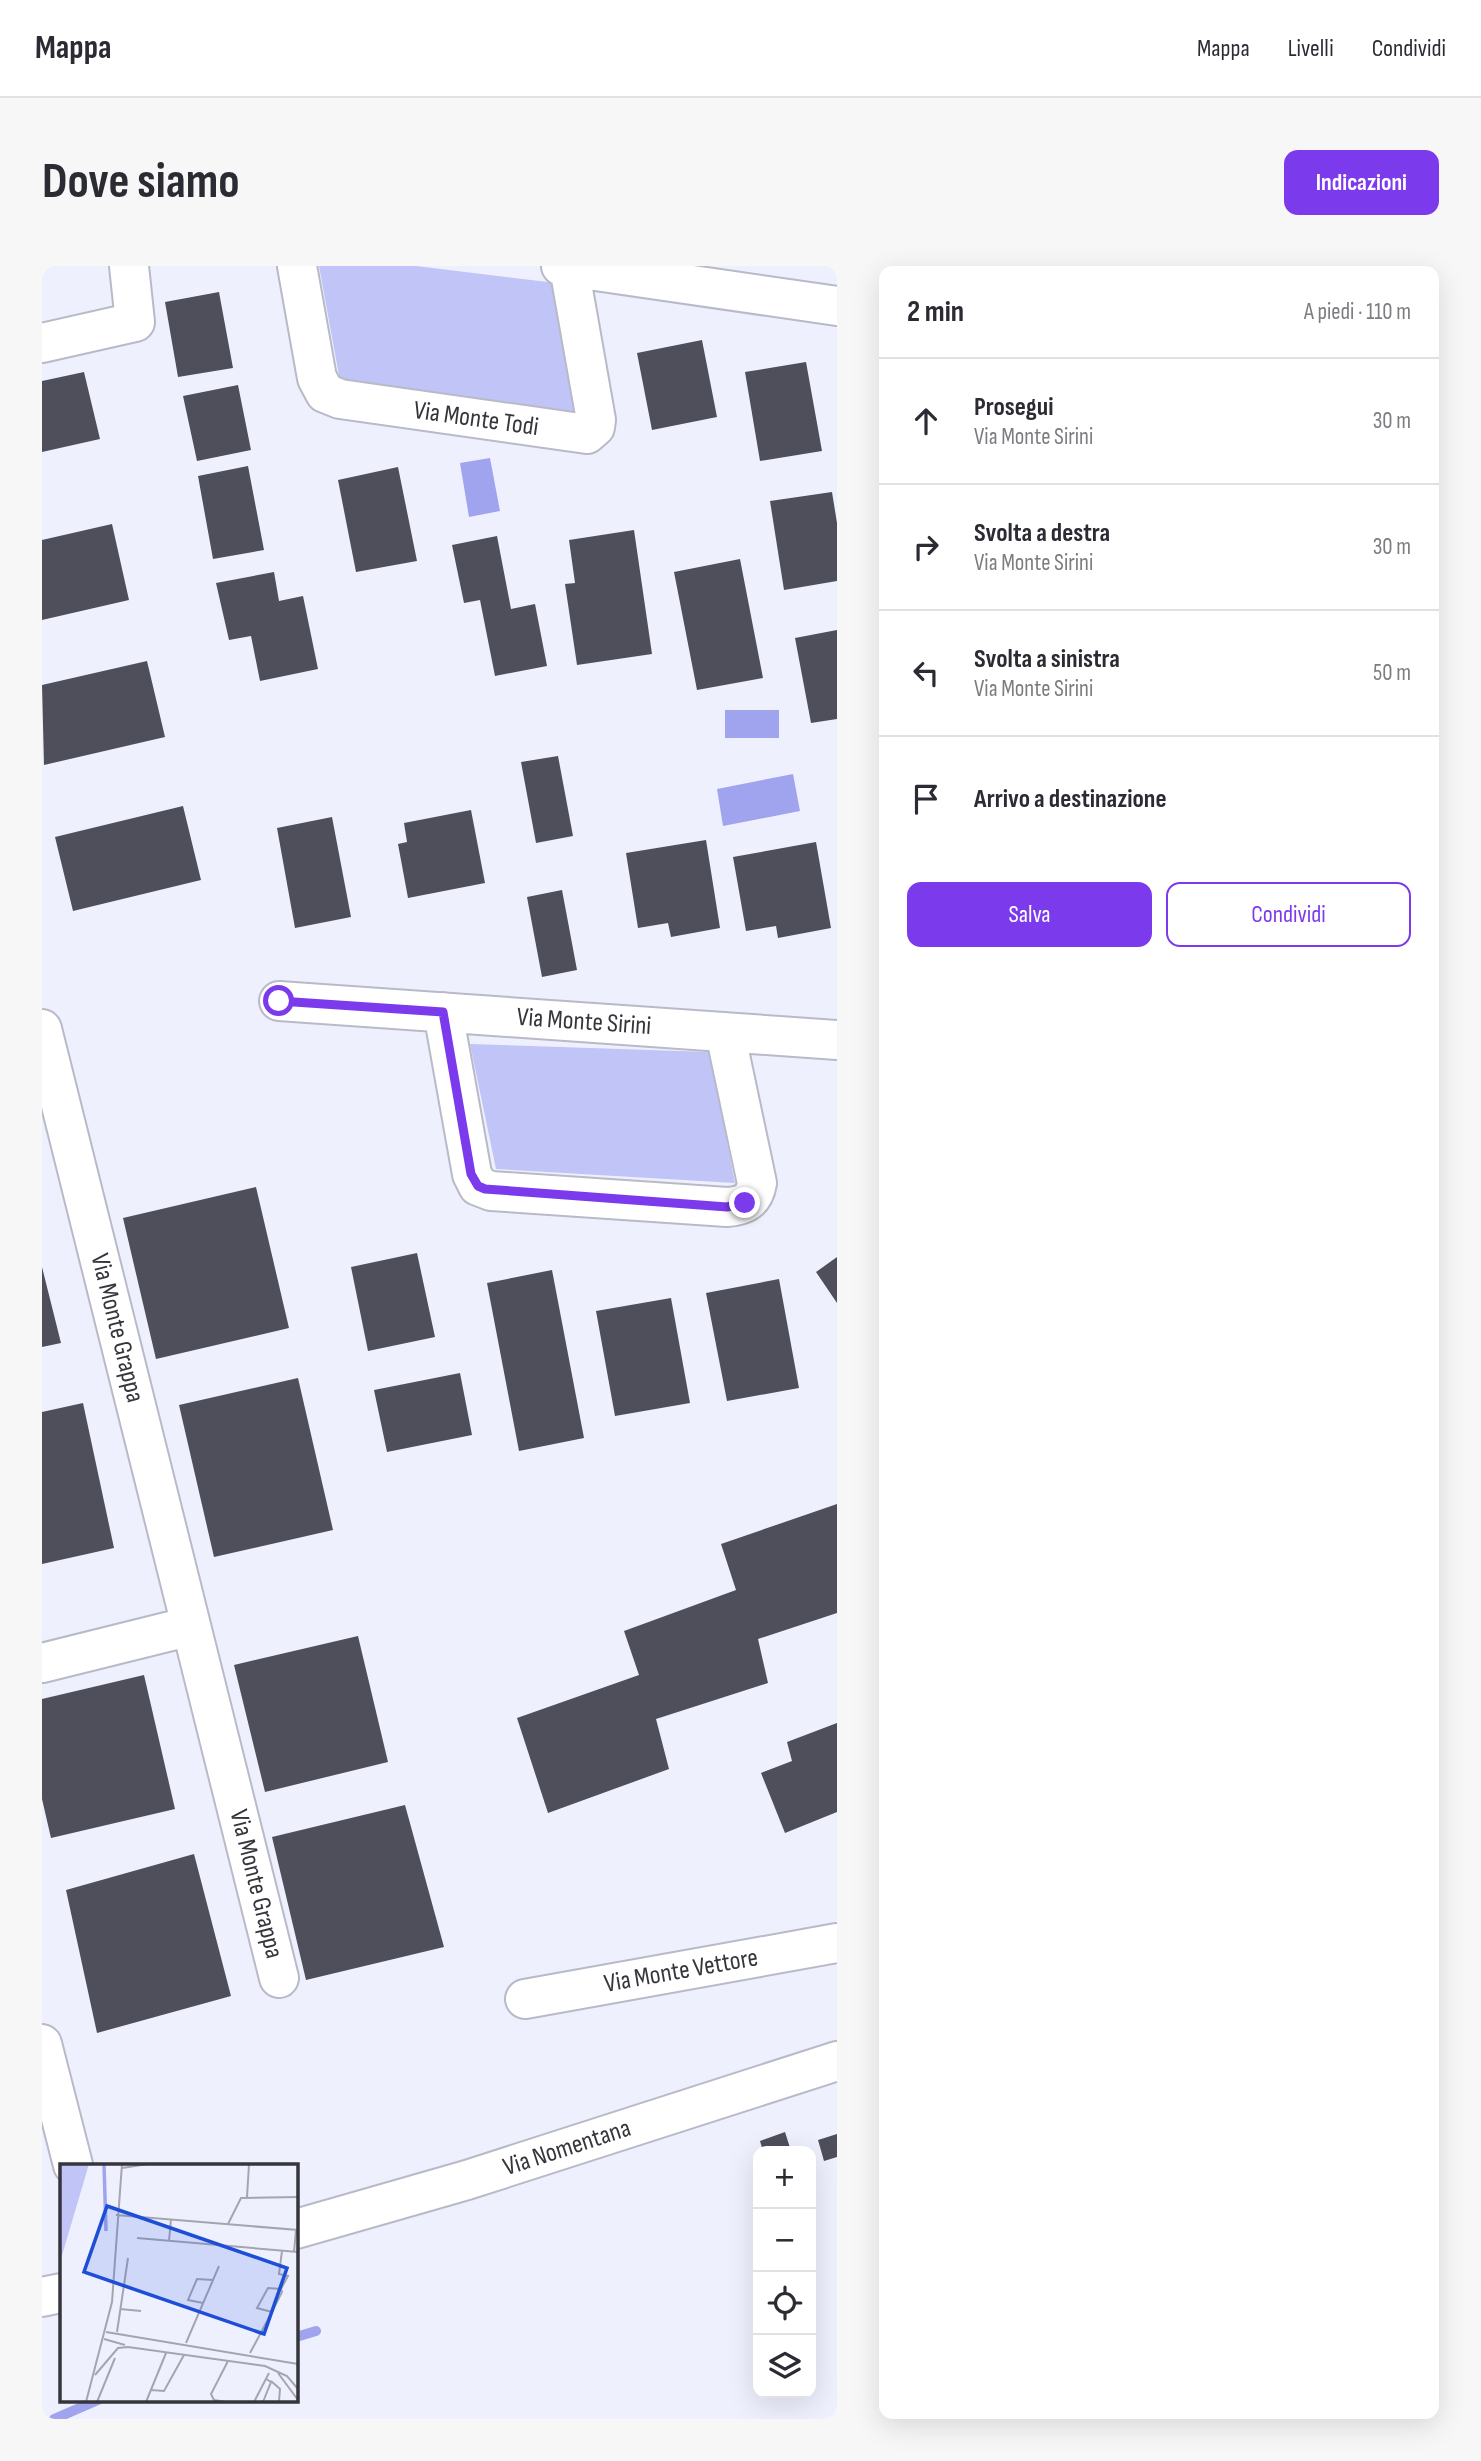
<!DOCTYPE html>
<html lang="it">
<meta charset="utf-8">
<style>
body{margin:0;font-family:"Sofia Sans Condensed",sans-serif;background:#f7f7f7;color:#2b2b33}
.controls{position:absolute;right:21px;bottom:21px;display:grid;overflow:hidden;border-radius:14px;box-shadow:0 7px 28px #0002}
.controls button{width:63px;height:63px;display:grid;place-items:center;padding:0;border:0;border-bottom:2px solid #e1e1e2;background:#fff;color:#2b2b33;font:35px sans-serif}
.stop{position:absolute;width:21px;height:21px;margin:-16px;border:5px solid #7c3aed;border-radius:50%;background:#fff}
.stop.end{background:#7c3aed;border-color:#fff;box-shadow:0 2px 7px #0008}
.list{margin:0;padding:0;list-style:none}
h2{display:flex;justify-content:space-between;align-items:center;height:91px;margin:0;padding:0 28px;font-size:30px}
h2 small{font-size:23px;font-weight:400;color:#7c7c81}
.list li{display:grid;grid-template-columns:46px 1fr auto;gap:21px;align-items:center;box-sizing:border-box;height:126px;padding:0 28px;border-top:2px solid #e1e1e2}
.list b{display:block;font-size:26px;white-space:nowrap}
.list p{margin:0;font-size:23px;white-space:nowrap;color:#7c7c81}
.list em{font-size:23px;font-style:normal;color:#7c7c81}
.actions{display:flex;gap:14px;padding:21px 28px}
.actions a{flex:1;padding:16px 0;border:2px solid #7c3aed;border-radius:14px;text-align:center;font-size:24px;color:#7c3aed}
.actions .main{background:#7c3aed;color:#fff}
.icon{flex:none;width:38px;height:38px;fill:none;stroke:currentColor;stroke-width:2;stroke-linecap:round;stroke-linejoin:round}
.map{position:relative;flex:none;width:795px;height:2153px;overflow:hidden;border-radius:14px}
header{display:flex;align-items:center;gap:42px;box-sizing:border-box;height:98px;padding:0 35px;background:#fff;border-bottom:2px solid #e1e1e2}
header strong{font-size:33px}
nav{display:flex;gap:38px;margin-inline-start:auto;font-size:24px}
.intro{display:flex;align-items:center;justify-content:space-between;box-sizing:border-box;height:168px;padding:0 42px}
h1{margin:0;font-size:49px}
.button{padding:18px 32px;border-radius:14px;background:#7c3aed;color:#fff;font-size:24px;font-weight:700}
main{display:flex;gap:42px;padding:0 42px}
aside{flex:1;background:#fff;border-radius:14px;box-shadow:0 7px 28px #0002}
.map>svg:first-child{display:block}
.green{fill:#c0c4f7}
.water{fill:#a0a4ee}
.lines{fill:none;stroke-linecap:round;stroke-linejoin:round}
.stream{stroke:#a0a4ee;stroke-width:10}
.building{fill:#4e4f5a}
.minor-casing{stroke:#b8bac7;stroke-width:42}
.minor{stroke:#fff;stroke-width:38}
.route{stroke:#7c3aed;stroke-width:9}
.labels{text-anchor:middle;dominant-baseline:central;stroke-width:7;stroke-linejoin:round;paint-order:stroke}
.street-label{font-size:26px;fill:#35353b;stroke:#fff}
.inset-river{fill:none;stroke:#a0a4ee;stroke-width:3.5}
.inset-road{fill:none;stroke:#a5a5b0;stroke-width:2}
.view{fill:#1d4ed8;fill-opacity:0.15;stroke:#1d4ed8;stroke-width:3.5}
.inset-edge{fill:none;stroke:#35353b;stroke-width:3.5}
</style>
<header>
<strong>Mappa</strong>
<nav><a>Mappa</a><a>Livelli</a><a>Condividi</a></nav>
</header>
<div class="intro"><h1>Dove siamo</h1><a class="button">Indicazioni</a></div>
<main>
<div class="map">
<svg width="795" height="2153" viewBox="0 0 795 2153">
<rect width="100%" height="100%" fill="#eff0fe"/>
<path class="green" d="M277 0H374L514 17 536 154 298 115Z
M428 778 668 786 693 917 454 903Z"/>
<path class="water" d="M448 192 458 245 427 251 418 197Z
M683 444H737V472H683Z
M751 508 758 545 681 560 675 523Z"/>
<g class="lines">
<path class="stream" d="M254 2071 274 2065
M12 2153 56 2134"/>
</g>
<path class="building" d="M177 26 191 102 136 111 123 36Z
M660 74 675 151 610 164 595 87Z
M764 96 780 185 718 195 703 106Z
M42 106 58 173 0 186V115Z
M196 119 209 184 155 195 141 130Z
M206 200 222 284 171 293 156 210Z
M356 201 375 295 314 306 296 214Z
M790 226 795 257V315L742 324 728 235Z
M70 258 87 334 0 354V274Z
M592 264 610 388 535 399 523 318 533 317 527 274Z
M455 270 469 343 493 338 505 400 453 410 438 334 422 337 410 279Z
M698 293 721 412 655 424 632 306Z
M232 306 237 335 261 330 276 403 218 415 209 370 187 374 174 317Z
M795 364V453L769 457 753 372Z
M105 395 123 471 2 499 0 419Z
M516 490 531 570 494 577 479 496Z
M141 540 159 614 31 645 13 571Z
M429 544 443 617 366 632 356 578 365 576 362 557Z
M290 551 309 651 253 662 235 562Z
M664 574 678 662 629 671 626 657 596 662 584 587Z
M774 576 789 662 736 672 734 660 704 665 691 591Z
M520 624 535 704 500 711 485 631Z
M214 921 247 1062 114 1093 81 952Z
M375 987 393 1071 326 1085 309 1001Z
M795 991V1037L774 1006Z
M0 1001 19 1077 0 1081Z
M510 1004 542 1172 477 1185 445 1017Z
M737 1013 757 1122 685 1135 664 1027Z
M629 1032 648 1137 573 1150 554 1045Z
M418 1107 430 1169 345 1186 332 1124Z
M256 1112 291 1264 172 1291 137 1139Z
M41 1137 72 1282 0 1298V1146Z
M795 1238V1347L716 1373 726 1417 614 1453 627 1503 506 1547 475 1452 597 1409 582 1365 694 1324 679 1278Z
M316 1370 346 1496 223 1526 192 1399Z
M102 1409 133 1543 9 1572 0 1533V1433Z
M795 1457V1546L743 1567 719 1507 750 1495 745 1476Z
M363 1539 402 1681 264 1714 230 1571Z
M152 1588 189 1730 55 1767 24 1624Z
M743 1866 749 1885H721L718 1875Z
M795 1868V1891L782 1895 776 1874Z"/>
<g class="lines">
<g class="minor-casing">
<path id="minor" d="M255 0 275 112 283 127 298 133 545 168 553 161 554 154 527 1
M519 0 795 40
M0 77 93 56 87 0
M237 735 795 774
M401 746 430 908 436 920 449 925 685 941C702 940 712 935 715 917L683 766
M0 763 237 1712
M0 1397 149 1360
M483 1733 795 1677
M0 1778 31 1899
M254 1963 425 1914 795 1795
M0 2031 19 2027"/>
</g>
<use href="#minor" class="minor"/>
</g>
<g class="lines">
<path class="route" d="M237 735 401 746 429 908 436 920 443 923 685 941 703 937"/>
</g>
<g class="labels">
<g class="street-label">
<text transform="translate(434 153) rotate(8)">Via Monte Todi</text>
<text transform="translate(542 756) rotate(4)">Via Monte Sirini</text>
<text transform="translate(75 1062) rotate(76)">Via Monte Grappa</text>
<text transform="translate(214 1618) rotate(76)">Via Monte Grappa</text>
<text transform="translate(639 1705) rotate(-10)">Via Monte Vettore</text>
<text transform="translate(525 1882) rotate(-18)">Via Nomentana</text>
</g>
</g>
<g transform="translate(18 1898)">
<rect width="238" height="238" fill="#eff0fe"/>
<path d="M0 0H29L0 98Z" fill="#c0c4f7"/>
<path class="inset-river" d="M44 0 46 67"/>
<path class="inset-road" d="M62 4 88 0M187 33 189 0M56 51 238 66M168 60 181 34 238 33M77 74 238 88M109 77 111 55M234 88 236 66M221 125 228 112 219 110 222 87M143 139 128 136 137 115 153 116M60 145 81 147M46 168 238 200M57 168 68 94M44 175 65 181M126 179 159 102M190 189 212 148 222 128 221 125 208 124 197 144 212 148M218 209 238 236M35 211 58 184 68 183 205 202 227 212 238 225M211 217 220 225 219 237M91 226 104 227 124 191M26 238 52 138 62 0M37 238 55 194M86 238 106 189M166 238 154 236 151 230 168 197M194 238 209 209M203 238 211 218 206 215"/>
<path class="view" d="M47 42 227 104 204 170 24 108Z"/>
<rect width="238" height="238" class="inset-edge"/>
</g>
</svg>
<div class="controls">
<button>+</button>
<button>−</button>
<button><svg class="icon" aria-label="locate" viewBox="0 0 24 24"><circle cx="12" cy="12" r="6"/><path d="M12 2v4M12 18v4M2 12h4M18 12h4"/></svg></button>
<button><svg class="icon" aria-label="layers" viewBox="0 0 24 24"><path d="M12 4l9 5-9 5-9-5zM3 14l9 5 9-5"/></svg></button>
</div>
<div class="stop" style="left:237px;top:735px"></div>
<div class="stop end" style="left:703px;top:937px"></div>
</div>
<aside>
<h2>2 min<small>A piedi · 110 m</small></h2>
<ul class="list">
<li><svg class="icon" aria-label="ahead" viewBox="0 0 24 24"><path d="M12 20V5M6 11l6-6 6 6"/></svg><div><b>Prosegui</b><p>Via Monte Sirini</p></div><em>30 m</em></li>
<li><svg class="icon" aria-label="right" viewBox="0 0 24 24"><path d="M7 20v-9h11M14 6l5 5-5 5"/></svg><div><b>Svolta a destra</b><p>Via Monte Sirini</p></div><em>30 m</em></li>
<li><svg class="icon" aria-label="left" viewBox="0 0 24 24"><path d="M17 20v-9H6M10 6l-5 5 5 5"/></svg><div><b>Svolta a sinistra</b><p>Via Monte Sirini</p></div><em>50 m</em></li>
<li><svg class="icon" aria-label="arrive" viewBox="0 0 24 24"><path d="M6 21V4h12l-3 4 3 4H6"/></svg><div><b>Arrivo a destinazione</b></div></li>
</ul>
<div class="actions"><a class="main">Salva</a><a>Condividi</a></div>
</aside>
</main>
